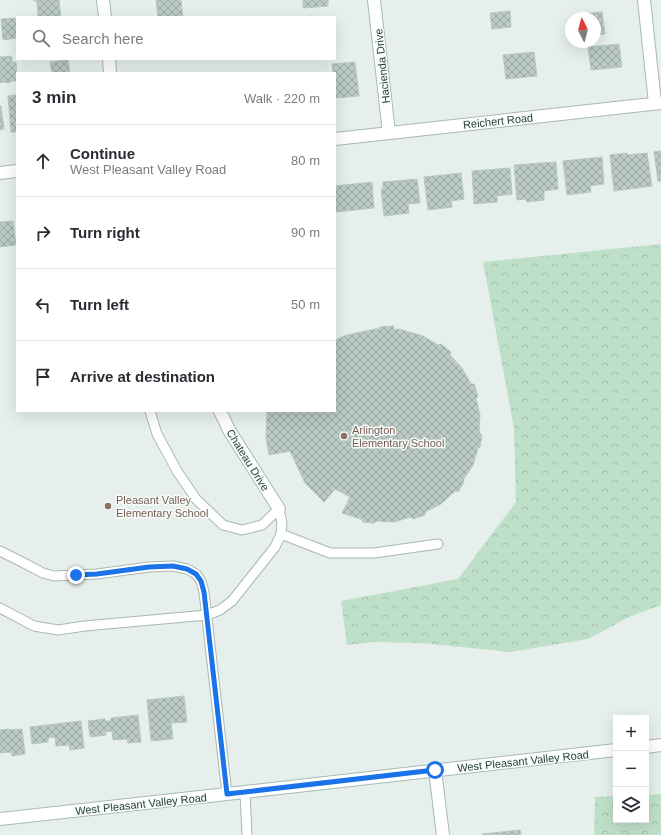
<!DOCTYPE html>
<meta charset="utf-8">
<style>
body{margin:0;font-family:Helvetica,sans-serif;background:#f2f2f3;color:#2b2b33}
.controls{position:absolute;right:12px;bottom:12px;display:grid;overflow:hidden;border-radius:0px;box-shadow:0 4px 16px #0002}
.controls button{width:36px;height:36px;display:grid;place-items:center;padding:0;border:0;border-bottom:1px solid #e1e1e2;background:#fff;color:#2b2b33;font:20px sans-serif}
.compass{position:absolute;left:565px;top:12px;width:36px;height:36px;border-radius:50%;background:#fff;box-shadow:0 4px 16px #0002;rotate:354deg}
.stop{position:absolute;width:12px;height:12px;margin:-9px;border:3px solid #1a73e8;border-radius:50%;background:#fff}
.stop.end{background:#1a73e8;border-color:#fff;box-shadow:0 1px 4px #0008}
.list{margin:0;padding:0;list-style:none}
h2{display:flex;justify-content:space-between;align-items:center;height:52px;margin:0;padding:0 16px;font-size:17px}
h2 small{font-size:13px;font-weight:400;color:#7c7c81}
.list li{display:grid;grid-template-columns:26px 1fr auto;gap:12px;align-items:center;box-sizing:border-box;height:72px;padding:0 16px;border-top:1px solid #e1e1e2}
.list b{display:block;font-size:15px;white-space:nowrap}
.list p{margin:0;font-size:13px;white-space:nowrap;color:#7c7c81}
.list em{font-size:13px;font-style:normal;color:#7c7c81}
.icon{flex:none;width:22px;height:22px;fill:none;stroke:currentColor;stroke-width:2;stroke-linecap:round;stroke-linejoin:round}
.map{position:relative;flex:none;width:661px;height:835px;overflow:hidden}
.search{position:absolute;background:#fff;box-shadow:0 4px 16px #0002;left:16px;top:16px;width:320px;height:44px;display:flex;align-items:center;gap:10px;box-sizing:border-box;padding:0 14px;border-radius:0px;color:#7c7c81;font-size:15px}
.panel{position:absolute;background:#fff;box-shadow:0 4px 16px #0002;left:16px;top:72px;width:320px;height:340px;border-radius:0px}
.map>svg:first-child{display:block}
.forest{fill:url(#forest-crowns)}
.building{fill:url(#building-cross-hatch);stroke:#b8c9c2}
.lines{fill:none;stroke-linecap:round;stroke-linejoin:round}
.service-casing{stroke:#a8b8b2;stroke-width:11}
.minor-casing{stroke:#a8b8b2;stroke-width:14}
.secondary-casing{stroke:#a4bbb3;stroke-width:14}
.service{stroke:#fff;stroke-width:9}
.minor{stroke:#fff;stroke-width:12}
.secondary{stroke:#fff;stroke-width:12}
.route{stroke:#1a73e8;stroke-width:5}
.education-dot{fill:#8d6e63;stroke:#f7fbf9;stroke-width:1.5}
.labels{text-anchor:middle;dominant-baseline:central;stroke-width:3;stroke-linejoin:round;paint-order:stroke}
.street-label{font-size:11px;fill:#24423a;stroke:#f7fbf9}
.education-label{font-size:11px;fill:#785e54;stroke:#f7fbf9;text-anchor:start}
</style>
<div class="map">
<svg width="661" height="835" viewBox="0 0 661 835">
<defs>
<pattern id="forest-crowns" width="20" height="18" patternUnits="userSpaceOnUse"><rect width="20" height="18" fill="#bfe0c8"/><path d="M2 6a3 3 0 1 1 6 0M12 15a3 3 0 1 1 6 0" fill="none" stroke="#a4c1ad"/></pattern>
<pattern id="building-cross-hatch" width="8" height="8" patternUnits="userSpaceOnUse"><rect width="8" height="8" fill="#bbcac4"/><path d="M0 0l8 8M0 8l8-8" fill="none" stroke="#98a6a0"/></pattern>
</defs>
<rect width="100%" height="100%" fill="#e6efeb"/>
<path class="forest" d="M661 244V605L629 617 588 639 510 652 421 643 374 642 347 645 341 601 458 579 516 502 514 428 483 262Z
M661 794V835H594L595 797 616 796V820H646V795Z"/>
<path class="building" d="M33 0H59L61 17H38L37 2Z
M156 0H181L183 17H158Z
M303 0H328V6L303 8Z
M510 11 511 27 492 29 490 13Z
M602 12 605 34 595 35V18H583V14Z
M17 18V38L3 40 1 19Z
M619 44 622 67 591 70 588 47Z
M534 52 537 76 506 79 503 55Z
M12 56V62H16L17 81H11L9 83 5 82 0 83V57Z
M68 60 70 73H52L50 62Z
M355 62 359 96 335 98V73H333L332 64Z
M17 95V132H11L8 96Z
M0 106H1L4 129 0 130Z
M661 151V181H658L654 152Z
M627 153V155L647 153 652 186 614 191 610 155Z
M602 157 604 184 590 186 591 192 567 195 563 161Z
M556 162 558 189 544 191V200L527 202 526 199 517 200 514 165Z
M510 168 512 194 497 196V202L474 204 472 171Z
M461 173 464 199 451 201 452 207 428 210 424 177Z
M417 179 420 203 408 204 409 213 384 216 381 189 383 190V182Z
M372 182 374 208 336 212 335 186Z
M13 221 16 245 0 247V222Z
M394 326 393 330 399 329 423 336 438 345 441 344 451 352 450 355 462 368 471 384H474L478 396 476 399 480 415 479 427 480 428 479 432 482 435 480 447 478 448 473 465 463 480 464 482 458 492 455 491 441 504 425 512V515L413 519 411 517 394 522 376 521 374 523 363 522 361 519 342 513 350 497 335 489 324 502 305 483 290 451 269 455 266 438 267 411H335V340L347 335 375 329H379V327Z
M184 696 187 722 171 723 173 739 151 741 147 700Z
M138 715 141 742 128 743 127 739 113 740 112 731 105 732 106 735 90 737 88 721 105 719V721H111V718Z
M81 721 84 748 70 750 69 745 56 746 55 737 48 738V742L32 744 30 727Z
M9 729V730L22 729 25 754 12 756 11 752 0 753V730Z
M520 830 521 835H483L482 834Z"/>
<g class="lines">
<g class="service-casing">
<path id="service" d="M281 534 330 553H374L438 544
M0 551 22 562 43 573 54 576 97 574 149 567 173 566 187 569 196 574 201 581 204 592 227 794
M0 608 34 626 58 630 85 626 207 615 220 610 232 601 275 547 281 534 282 523 279 509 262 525 242 530 223 525 196 499 177 471 157 434 150 411
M245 792 247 835"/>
</g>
<g class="minor-casing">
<path id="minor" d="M103 0 105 17
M374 0 389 133
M644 0 655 103
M109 59 110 73
M335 139 661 103
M0 173 17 171
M220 411 229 430 279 509
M435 770 443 835"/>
</g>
<g class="secondary-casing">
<path id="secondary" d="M646 747 661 745
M0 819 245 792 616 750"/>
</g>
<use href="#service" class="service"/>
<use href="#minor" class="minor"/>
<use href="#secondary" class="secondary"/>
</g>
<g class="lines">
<path class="route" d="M76 575 97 574 149 567 173 566 187 569 196 574 201 581 204 592 227 794 435 770"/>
</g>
<g class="education-dot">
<circle cx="344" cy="436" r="4"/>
<circle cx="108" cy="506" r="4"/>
</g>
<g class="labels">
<g class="street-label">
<text transform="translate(382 66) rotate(-96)">Hacienda Drive</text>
<text transform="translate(498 121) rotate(-6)">Reichert Road</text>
<text transform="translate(248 460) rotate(58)">Chateau Drive</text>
<text transform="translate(523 761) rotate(-6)">West Pleasant Valley Road</text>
<text transform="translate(141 804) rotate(-6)">West Pleasant Valley Road</text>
</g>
<g class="education-label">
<text x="352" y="430">Arlington<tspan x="352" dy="13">Elementary School</tspan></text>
<text x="116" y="500">Pleasant Valley<tspan x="116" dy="13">Elementary School</tspan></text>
</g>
</g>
</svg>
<div class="controls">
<button>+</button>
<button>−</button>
<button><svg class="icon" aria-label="layers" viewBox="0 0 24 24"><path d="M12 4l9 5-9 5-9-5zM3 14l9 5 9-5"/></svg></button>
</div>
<svg class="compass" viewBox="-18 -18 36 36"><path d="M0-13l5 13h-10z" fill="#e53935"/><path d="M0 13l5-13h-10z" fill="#7c7c81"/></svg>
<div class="stop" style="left:435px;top:770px"></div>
<div class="stop end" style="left:76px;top:575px"></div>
<div class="search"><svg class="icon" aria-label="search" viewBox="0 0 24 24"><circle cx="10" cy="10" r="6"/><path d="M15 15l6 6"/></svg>Search here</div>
<section class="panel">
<h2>3 min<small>Walk · 220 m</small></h2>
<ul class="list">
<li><svg class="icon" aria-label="ahead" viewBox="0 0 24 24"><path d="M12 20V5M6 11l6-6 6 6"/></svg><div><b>Continue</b><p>West Pleasant Valley Road</p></div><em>80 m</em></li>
<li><svg class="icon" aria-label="right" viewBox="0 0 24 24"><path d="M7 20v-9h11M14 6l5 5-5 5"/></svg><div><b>Turn right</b></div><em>90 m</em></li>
<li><svg class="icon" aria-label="left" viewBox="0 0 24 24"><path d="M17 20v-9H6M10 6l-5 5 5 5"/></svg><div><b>Turn left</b></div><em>50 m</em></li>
<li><svg class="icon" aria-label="arrive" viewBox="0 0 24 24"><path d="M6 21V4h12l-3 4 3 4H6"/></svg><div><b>Arrive at destination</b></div></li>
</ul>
</section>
</div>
